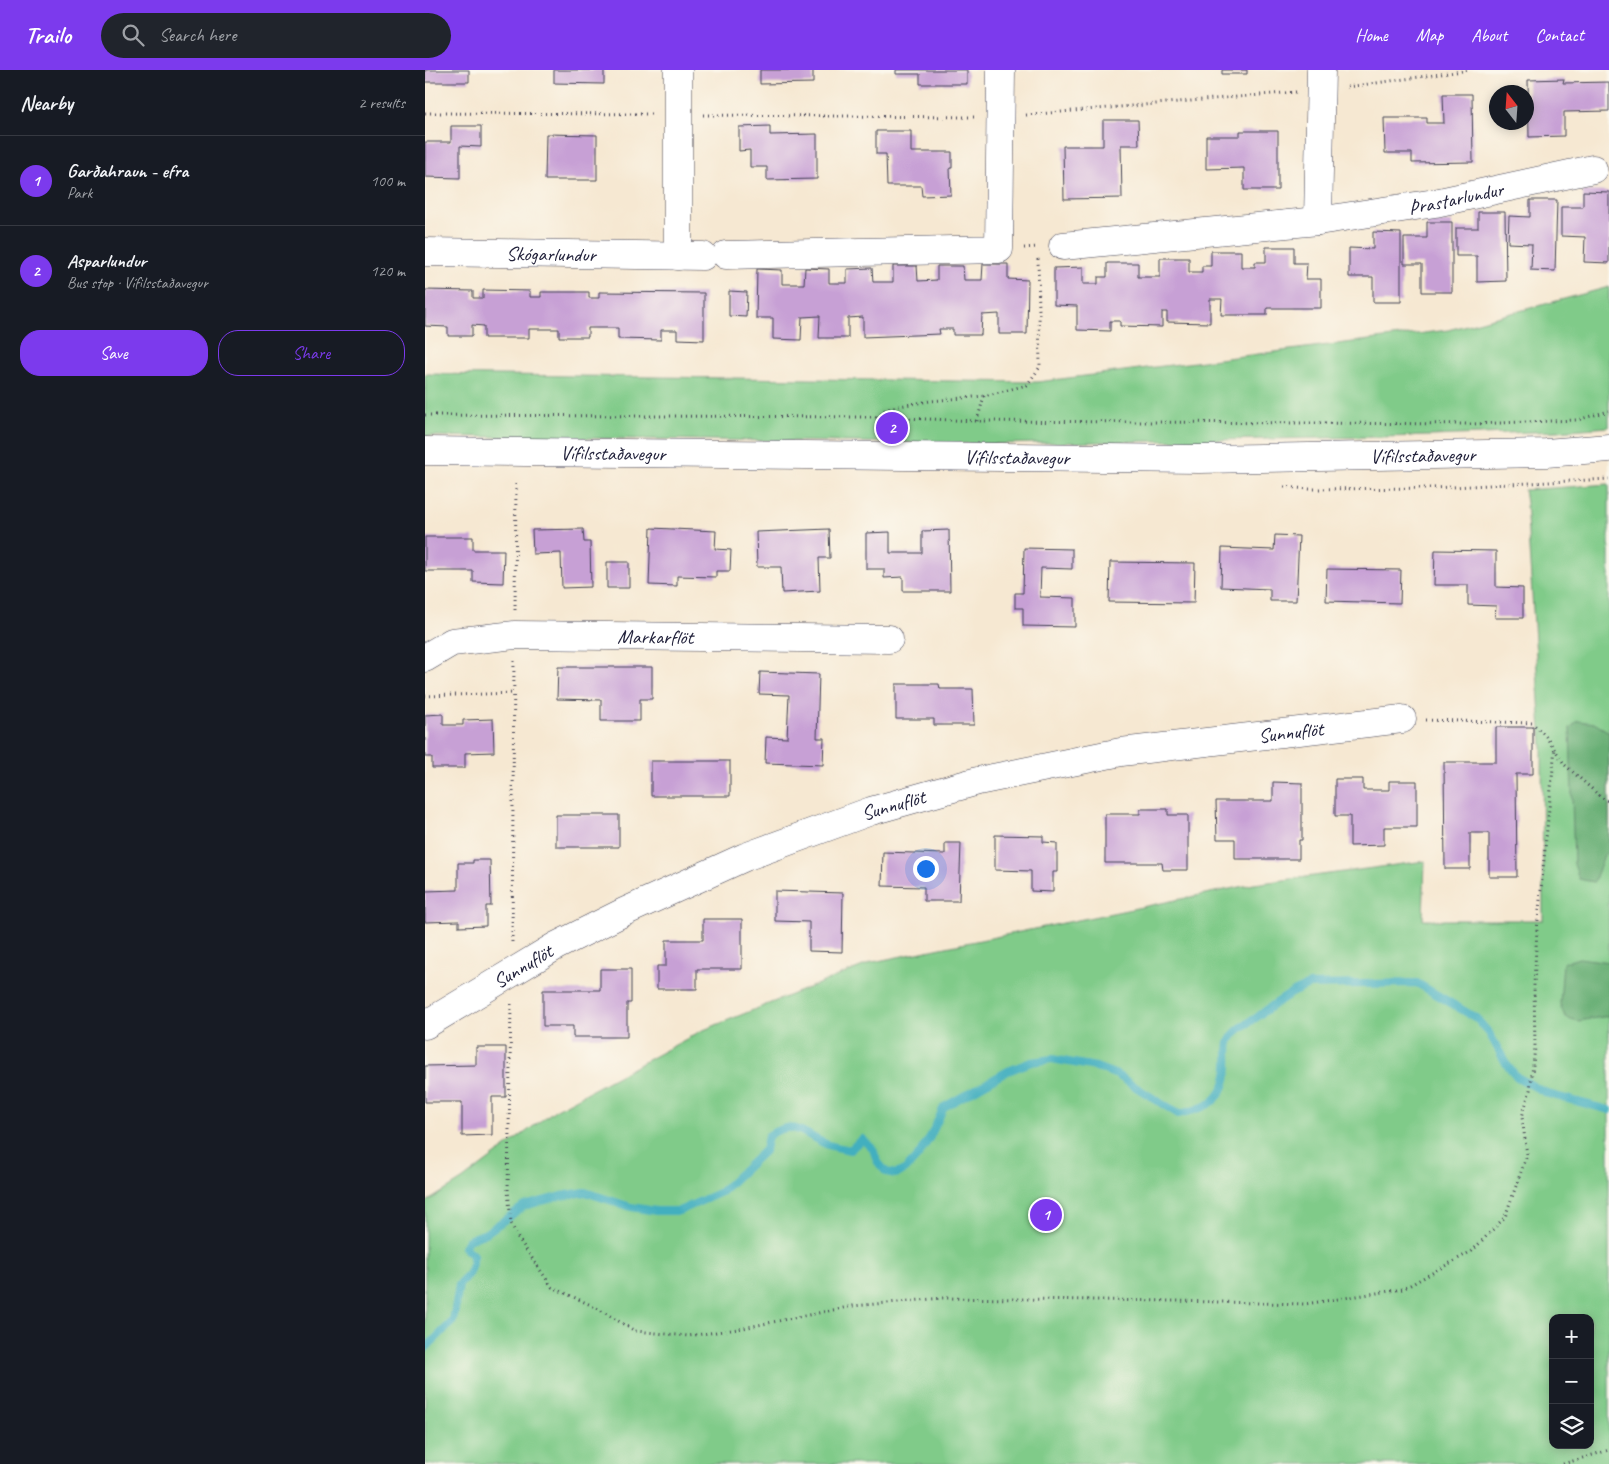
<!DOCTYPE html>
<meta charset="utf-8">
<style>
body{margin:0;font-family:Caveat,sans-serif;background:#20242c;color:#f1f3f6}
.controls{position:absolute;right:15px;bottom:15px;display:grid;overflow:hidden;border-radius:10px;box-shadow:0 2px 12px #0003}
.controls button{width:45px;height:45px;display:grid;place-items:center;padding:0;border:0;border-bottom:1px solid #363941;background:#171b24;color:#f1f3f6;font:25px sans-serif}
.compass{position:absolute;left:1064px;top:15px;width:45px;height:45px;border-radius:50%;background:#171b24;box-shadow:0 2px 12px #0003;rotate:343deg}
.you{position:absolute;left:500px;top:798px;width:18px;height:18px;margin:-12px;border:4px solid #fff;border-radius:50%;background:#1a73e8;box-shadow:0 0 0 8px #1a73e833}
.badge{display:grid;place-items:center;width:32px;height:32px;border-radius:50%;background:#7c3aed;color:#fff;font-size:16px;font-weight:700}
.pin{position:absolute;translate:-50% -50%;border:2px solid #fff;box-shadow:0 1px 5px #0006}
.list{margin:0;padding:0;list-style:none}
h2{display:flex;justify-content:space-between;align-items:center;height:65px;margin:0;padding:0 20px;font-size:21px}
h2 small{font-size:16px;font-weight:400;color:#9ea1a6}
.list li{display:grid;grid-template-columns:32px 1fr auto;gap:15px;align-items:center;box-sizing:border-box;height:90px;padding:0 20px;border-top:1px solid #363941}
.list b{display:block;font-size:19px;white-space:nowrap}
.list p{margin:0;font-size:16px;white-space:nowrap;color:#9ea1a6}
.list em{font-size:16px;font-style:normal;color:#9ea1a6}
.actions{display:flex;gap:10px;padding:15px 20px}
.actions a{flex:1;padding:11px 0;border:1px solid #7c3aed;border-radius:20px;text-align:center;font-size:18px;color:#7c3aed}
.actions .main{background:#7c3aed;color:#fff}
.icon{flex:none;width:28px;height:28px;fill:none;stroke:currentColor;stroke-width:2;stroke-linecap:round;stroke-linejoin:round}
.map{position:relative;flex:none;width:1184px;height:1394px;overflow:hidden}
header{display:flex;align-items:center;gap:30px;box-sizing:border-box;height:70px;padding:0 25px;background:#7c3aed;color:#fff}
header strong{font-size:24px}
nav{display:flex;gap:28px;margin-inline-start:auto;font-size:18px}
.search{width:350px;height:45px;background:#20242c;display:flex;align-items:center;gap:12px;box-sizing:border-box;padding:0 18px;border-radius:28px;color:#9ea1a6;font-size:19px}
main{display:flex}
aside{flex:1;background:#171b24}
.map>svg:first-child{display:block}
.green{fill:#80cb89;stroke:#517662;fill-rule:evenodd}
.forest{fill:#68af75;stroke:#456858}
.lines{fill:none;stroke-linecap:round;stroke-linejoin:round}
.stream{stroke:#42afbf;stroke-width:8}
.building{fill:#c7a0d5}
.minor-casing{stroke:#424052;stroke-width:29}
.major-casing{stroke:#424052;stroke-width:29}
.path{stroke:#424052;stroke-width:3;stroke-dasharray:1 4;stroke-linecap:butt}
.minor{stroke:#fff;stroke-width:28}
.major{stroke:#fff;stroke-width:28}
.labels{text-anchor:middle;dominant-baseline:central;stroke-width:4.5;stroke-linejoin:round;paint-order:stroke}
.street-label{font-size:20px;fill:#22223b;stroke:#fbf7ec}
</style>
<header>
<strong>Trailo</strong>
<div class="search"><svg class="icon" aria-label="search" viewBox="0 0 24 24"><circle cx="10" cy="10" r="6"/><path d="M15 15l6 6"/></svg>Search here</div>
<nav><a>Home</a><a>Map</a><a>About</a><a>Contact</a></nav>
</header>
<main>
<aside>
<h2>Nearby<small>2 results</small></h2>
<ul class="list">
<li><span class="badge">1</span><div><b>Garðahraun - efra</b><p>Park</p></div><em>100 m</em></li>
<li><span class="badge">2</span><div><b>Asparlundur</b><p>Bus stop · Vífilsstaðavegur</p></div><em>120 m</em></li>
</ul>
<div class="actions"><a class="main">Save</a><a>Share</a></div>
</aside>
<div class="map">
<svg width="1184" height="1394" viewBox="0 0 1184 1394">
<rect width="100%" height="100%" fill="#fbf7ec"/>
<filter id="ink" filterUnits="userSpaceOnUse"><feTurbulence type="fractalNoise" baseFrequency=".02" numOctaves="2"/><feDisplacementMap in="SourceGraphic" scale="10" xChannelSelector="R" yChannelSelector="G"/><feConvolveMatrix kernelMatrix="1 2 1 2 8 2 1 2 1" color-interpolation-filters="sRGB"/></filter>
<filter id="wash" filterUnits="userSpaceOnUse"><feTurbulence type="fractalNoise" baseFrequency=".0096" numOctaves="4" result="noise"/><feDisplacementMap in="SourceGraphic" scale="20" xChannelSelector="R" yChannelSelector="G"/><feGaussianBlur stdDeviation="1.12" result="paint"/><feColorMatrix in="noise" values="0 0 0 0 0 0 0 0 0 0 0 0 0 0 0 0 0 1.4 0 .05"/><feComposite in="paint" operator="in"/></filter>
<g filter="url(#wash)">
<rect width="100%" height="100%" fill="#f6e8d2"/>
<path class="green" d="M1184 217V357L1132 361 1007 366 567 374 0 366V304L612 312 1023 260Z
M1184 414V1394H0V1133L37 1110 130 1040 276 961 448 892 829 814 1000 791 998 850H1118L1117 677 1101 433 1099 420ZM1128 1248H1165V1375H1128Z"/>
<path class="forest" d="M1153 651 1169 653 1184 662V780L1179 785 1169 812 1154 809 1149 794 1145 658Z
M1154 888 1184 892V946L1153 951 1140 947 1135 934 1138 893Z"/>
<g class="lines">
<path class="stream" d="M0 1279 28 1251 34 1215 44 1203 48 1192V1185L39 1177 43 1170 61 1163 99 1136 136 1126 160 1122 206 1137 231 1141H254L296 1122 340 1080 343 1066C370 1048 377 1064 401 1074 408 1077 417 1078 425 1080L437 1069 448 1079 452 1091 461 1102 471 1104 481 1099 493 1086 505 1067 519 1037 583 1001 606 992 627 989 671 997 692 1005 753 1044C784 1038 801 1030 803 996 804 988 802 980 804 973 809 958 824 954 835 945 850 933 866 922 884 915L992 913 1051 948 1064 963 1082 995 1092 1007 1123 1024 1184 1040"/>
</g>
<g id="blocks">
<path class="building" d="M0 0H44V12H0Z
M129 0H179V14L129 13Z
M335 0H388V13L335 14Z
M471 0H542V14H495V4H471Z
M797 0H822V4H797Z
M1139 9 1138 13 1184 12V41L1139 42V66L1104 67 1103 10Z
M1018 24H1047L1048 92 987 93V83H960L959 48H1002V53H1019Z
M678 50H713L714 75H696L697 128 639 129 638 76H678Z
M26 56H56V77L35 76V108L0 107V72H26Z
M345 56V65L392 64V109L342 110V97H325V80L314 81V57Z
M451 61H486V82H527V98H525L526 125 497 126 496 116H462L461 84H451Z
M815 61H853V120H819V98L781 99V66H815Z
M121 64 172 65V110H120Z
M1158 121 1184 122V193L1159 192 1160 167 1136 166V137H1158Z
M1105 130H1132L1130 201 1106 200 1107 174 1083 173 1084 146 1105 147Z
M1053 142H1080L1081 211 1052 212V186H1031V158H1053Z
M1002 152H1027V222H997V194H979V168H1002Z
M948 162 976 163V232H948V207H924V178L948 179Z
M841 177H869V193H882L881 209H896V238H842V245H796L797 229H785V253L742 252V242H737V257L695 256V251H685V261L652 260V236L629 235V198L658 197V214H673V207H682V193H713V207H735V188H764V202H777V196H786V181H816V197H830V192H841Z
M558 194H583V209L603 210 602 264H574V244L557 245 556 265H528V259H514L515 264 438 267V247L423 248V268H394L395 246 377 247 376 270 348 269V248H331L332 199 357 200V214H379L380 198 404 199V213H422V199L447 198 448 212H468V196H492L493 211 512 210V196H538L539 210H557Z
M0 220 48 221V228H58V220L105 221V227H116V222H164V228H174V222L279 223V270L252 269V260H236V270L193 269V258H163V267H134V259H104V268H59V256L47 255V266H23V257L0 256Z
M304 221 322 222 321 247 304 246Z
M226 458 291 461 290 479 306 480 305 501H291V507L252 506V516L224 515Z
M158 459 159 472H165L166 517 137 518 136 483 108 484 107 460Z
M404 459 405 488H394L395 521 357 523 356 497H332L331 462Z
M524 460 525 521H478V507L459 508V499H441V463L465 462V483H497V461Z
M850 465 874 466 871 531H845V519L796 517 797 478 849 480Z
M0 467H48V480H79L78 513 48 512V501H0Z
M599 478 647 479V499L616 498 615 527 650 528V557L598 556V538H590V523H598Z
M1010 480 1071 481V517L1098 518V548H1070L1071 536 1043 535V515H1009Z
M182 492H204V518H182Z
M685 492 770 493 769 533 684 532Z
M902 499 976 500 975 533 901 531Z
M133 597H227V629H215V651H176V630L132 629Z
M335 602 394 604 392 668H399L398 695 340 693 341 667 362 668 364 625 334 624Z
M471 614H514L515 619H548L549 655H509V649H471Z
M18 644V655H38V650L68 649 69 682 40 683V698H7V687H0V645Z
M1071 657H1108V704H1091L1092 807H1064V763H1045V799H1020L1019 692H1071Z
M226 691H305V726H226Z
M910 709H938V720H964V711H992V757H959V775L925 776V746H910Z
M848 712 877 713V770H874V789H810V769H792L791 731H848Z
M715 739H743V745H763V800H738L737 793H680V744H715Z
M131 745H194V777H131Z
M570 765 618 766V772L632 773V802H628V822L606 821V801L570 800Z
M520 773H536L534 831H499V817L457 816 458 782 520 784Z
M48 790H65L66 836H61V856L34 857V851L0 852V821L33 820V793H48Z
M350 821 418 823 417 882 384 881V852L350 851Z
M278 849H317V899H272V919H232V896H241V870H278Z
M175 899H206V933H202V967H148V956H118V920H175Z
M51 977H81V1027H67V1065L37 1066V1032H0V996L51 995Z"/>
</g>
</g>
<g filter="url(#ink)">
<use href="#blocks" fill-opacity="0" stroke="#424052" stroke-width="1"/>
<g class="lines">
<g class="minor-casing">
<g id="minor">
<path d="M253 0V186"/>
<path d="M893 151 896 0"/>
<path id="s1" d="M638 176 893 151 1010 133 1168 99"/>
<path id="s2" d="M0 182 278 186"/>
<path d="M301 185 574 179 576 0"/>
<path id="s3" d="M0 588 27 572 90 565 464 569"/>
<path id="s4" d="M0 955 131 876 199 842 320 787 446 741 553 711 696 682 977 649"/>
</g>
</g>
<g class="major-casing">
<g id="major">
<path id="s5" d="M0 381 774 389 1121 383 1184 378"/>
</g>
</g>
<path class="path" d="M922 17 1045 0
M0 43 227 44
M278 45 549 47
M601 45 871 22
M599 178 612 177
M0 345 452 347 552 351 1047 354 1152 350 1184 341
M452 347 462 338 505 331 559 326 602 315 615 297 613 187
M552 351 559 326
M859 417 884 419 1007 418 1184 409
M90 540 91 413
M0 626 89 623
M1001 650 1107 653 1120 665 1140 695 1177 728 1184 731
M87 872 89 591
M86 934 83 1120 86 1153 93 1168 127 1217 170 1237 210 1261 263 1266 313 1259 428 1236 518 1228 750 1231 880 1234 978 1219 1047 1181 1080 1147 1102 1085 1097 1047 1105 1020 1110 978 1109 914 1112 860 1130 678
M1138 1394 1184 1380"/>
<use href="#minor" class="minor"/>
<use href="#major" class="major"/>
</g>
</g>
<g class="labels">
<g class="street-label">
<text stroke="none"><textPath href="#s1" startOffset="396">Þrastarlundur</textPath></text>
<text stroke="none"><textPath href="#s2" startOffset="126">Skógarlundur</textPath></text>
<text stroke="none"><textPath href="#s5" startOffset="188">Vífilsstaðavegur</textPath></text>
<text stroke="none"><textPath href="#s5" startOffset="998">Vífilsstaðavegur</textPath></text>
<text stroke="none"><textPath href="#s5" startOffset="592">Vífilsstaðavegur</textPath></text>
<text stroke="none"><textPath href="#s3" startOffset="235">Markarflöt</textPath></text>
<text stroke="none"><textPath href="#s4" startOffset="924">Sunnuflöt</textPath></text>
<text stroke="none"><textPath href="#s4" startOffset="519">Sunnuflöt</textPath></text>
<text stroke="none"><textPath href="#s4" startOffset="114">Sunnuflöt</textPath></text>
</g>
</g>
</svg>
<div class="controls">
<button>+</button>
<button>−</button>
<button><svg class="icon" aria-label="layers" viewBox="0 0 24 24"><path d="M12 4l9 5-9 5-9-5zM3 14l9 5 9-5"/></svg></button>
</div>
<svg class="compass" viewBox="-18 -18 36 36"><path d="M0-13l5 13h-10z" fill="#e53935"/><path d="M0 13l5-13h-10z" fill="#9ea1a6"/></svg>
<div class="you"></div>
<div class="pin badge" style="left:621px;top:1145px">1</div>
<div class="pin badge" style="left:467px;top:358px">2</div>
</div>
</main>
